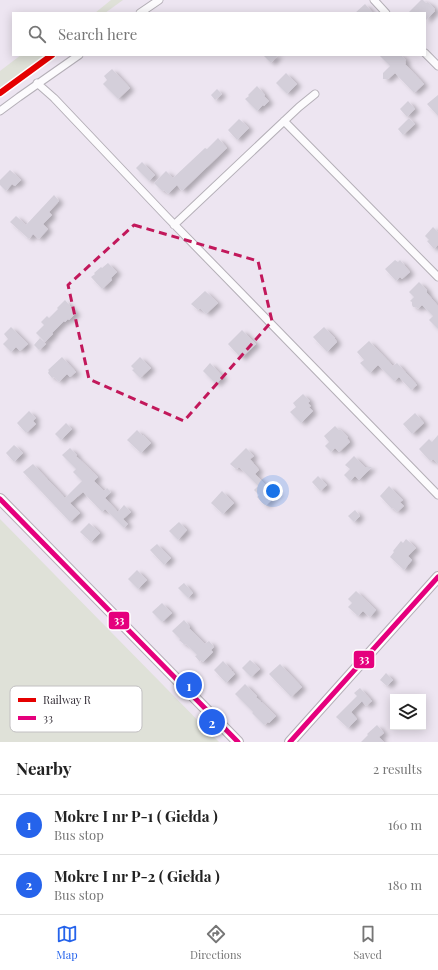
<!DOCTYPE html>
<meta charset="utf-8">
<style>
body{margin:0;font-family:"Playfair Display",serif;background:#f2f2f2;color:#222}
.controls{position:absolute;right:12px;bottom:12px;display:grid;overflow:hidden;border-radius:0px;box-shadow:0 2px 10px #0003}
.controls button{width:36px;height:36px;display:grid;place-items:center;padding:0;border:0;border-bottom:1px solid #e0e0e0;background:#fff;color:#222;font:20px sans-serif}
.you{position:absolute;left:273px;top:491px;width:14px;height:14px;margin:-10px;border:3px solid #fff;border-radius:50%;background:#1a73e8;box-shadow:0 0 0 6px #1a73e833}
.badge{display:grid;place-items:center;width:26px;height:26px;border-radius:50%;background:#2563eb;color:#fff;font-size:13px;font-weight:700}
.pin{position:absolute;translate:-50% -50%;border:2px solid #fff;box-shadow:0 1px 4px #0006}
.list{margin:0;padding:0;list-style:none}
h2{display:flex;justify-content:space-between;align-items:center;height:52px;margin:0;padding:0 16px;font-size:17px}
h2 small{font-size:13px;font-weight:400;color:#767676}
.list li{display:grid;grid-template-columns:26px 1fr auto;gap:12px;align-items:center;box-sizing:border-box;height:60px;padding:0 16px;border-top:1px solid #e0e0e0}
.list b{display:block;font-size:15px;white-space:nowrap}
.list p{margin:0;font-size:13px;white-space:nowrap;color:#767676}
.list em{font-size:13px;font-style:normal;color:#767676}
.icon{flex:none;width:22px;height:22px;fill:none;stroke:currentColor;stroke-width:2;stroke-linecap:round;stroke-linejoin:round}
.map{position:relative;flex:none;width:438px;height:742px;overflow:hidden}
.search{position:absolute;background:#fff;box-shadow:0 2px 10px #0003;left:12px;right:12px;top:12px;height:44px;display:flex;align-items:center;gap:10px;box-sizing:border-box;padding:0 14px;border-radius:0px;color:#767676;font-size:15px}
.sheet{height:172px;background:#fff}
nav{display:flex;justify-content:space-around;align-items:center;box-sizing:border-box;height:56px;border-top:1px solid #e0e0e0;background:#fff;font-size:11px;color:#767676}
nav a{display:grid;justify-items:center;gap:2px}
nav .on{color:#2563eb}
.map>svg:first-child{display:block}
.green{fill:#dfe1d8}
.building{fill:#d4cfda;filter:url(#shadow)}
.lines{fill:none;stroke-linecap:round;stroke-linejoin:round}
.street-casing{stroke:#b4afb7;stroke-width:9}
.secondary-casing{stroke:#b4afb7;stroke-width:12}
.street{stroke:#fcfbfd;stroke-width:7}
.secondary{stroke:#fcfbfd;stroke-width:10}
.bus-1-casing{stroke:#fff;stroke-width:8}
.bus-1{stroke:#e5007d;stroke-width:5}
.rail-1-casing{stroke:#fff;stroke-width:9}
.rail-1{stroke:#e50000;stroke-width:6}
.marked{fill:none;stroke:#c2185b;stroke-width:3;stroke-dasharray:8 5;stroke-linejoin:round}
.key{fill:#fff;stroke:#c2c0c2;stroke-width:1}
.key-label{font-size:11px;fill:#322c35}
.line-badge{stroke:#fff;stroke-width:1.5}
.badge-label{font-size:11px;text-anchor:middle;font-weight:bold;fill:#fff}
</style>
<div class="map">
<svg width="438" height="742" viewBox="0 0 438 742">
<defs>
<filter id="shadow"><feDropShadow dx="4.5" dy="2.5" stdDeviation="2" flood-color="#0004"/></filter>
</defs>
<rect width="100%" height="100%" fill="#ede5f1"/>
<path class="green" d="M111 0H123L105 13H95Z
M21 55H48L0 90V71Z
M0 519 219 742H0Z"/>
<path class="building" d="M421 0H423L426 3 428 2 435 9 434 10 435 11 425 21V13H408Z
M365 4 373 13H355Z
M263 55H278L271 63Z
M379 55H401L406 60 405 62 406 63 405 64 424 84 414 93 395 73 388 79H383V73L390 66Z
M112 69 130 88 118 99 103 84 107 80 104 76Z
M286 73 297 84 287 94 276 83Z
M257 86 265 95 264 96 269 101 264 106 263 105 257 111 245 99 249 96 248 95Z
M217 89 222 94 215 100 211 95Z
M438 95V116L427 104Z
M408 101 415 109 407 117 400 109Z
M409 118 415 124 403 135 398 129Z
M239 119 249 128 237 140 228 130Z
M218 138 227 148 182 191 177 185 168 194 164 190 162 191 154 183 166 171 173 178 205 148 207 149Z
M142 162 155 175 149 181 136 168Z
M10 170 21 180 15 186 12 184 6 191 0 185V180Z
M54 195 59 201 49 212 52 215 43 224 48 229 39 239 33 234 29 239 10 222 16 216 26 225Z
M433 227 438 232V245L434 249 427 241 429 240 425 236Z
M395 260 398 262 400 260 410 272 402 279 400 277 396 281 385 269Z
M108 263 117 272 111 278 112 280 102 289 91 277 95 274 94 273 101 267 102 268Z
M419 282 427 290V293L438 306V329L429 320 433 316 422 305 418 309 416 307H413L412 305V302L410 301 414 297 409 292Z
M205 291 218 303 206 314 200 308 198 310 191 304Z
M65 300 76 313 69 320 68 319 65 322 64 321 52 333 53 334 45 342 36 333 44 325 41 322 47 316 49 318 58 309 57 308Z
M11 327 28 344 20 351 16 347 11 352 3 344 8 339 4 334Z
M324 327 335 338V339L337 342 327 352 313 337Z
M242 330 256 344 241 358 228 344Z
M40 338 46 344 39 350 34 345Z
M369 341 393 366 397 363 417 385 411 390 399 377 394 381 378 365 370 373 360 363 364 360 357 352Z
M62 357 76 372 70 377 67 374 59 382 54 377 52 378 48 373 49 371 48 370Z
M140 357 151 368 140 378 132 370 134 369 131 366Z
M210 363 223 377 216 384 203 371Z
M303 394 310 401 308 403 311 406 309 407 313 411 301 423 290 412 296 407 293 403Z
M29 411 36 418 33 421 36 424 26 433 17 423Z
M415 413 424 423 412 434 403 424Z
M66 423 72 429 61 440 55 434Z
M335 426 339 430 340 429 348 437 347 438 350 442 339 452 335 448 331 452 325 446 329 442 324 436Z
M137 430 142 435H143L151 443 141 453 127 440Z
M438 435V464L433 459 430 461 419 449 429 439 432 442Z
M14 445 23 453 14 462 6 453Z
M70 448 77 455 76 456 98 477 94 481 104 491 107 488 111 492 105 498 118 512 124 505 131 512 123 519 128 524 124 528 105 509 102 512 83 492 70 503 80 513 70 522 23 472 33 464 65 498 82 481 73 472 76 469 62 455Z
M246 448 254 456 250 459 259 470 255 474 268 487 271 484 279 493 265 506 257 497 259 495 254 490 258 486 239 467 236 469 230 464Z
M354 456 365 467H372L359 480 355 476 350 481 344 475 350 469 345 465Z
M318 476 327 485 320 491 312 482Z
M389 486 403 500 400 502 404 506 397 512 393 508 392 509 380 496Z
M222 491 234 503 223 514 211 503Z
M355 510 360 516 354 522 348 516Z
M179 522 187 530 178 540 169 531Z
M89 523 100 533 91 542 80 532Z
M406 539 416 548 408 556 412 560 404 570 390 557 394 552 393 551 401 541 403 543Z
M157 544 171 558 164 565 150 550Z
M137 570 147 580 138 589 128 579Z
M184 583 193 593 188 598 178 588Z
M356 591 376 610 370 617 363 611 358 616 348 607 352 603 348 599Z
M162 603 172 613 162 622 152 612Z
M184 620 190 627 189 628 205 644 209 641 214 647 211 650 213 652 203 662 201 660 200 662 195 656 197 655 186 644 185 645 179 640 180 639 172 631Z
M250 660 260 669 251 677 242 668Z
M223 661 235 674 226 683 214 670Z
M280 664 302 687 291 697 269 674Z
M386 673 393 680 387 686 380 680Z
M245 684 257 696 256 697 276 716 269 723 268 722 264 725 252 713 253 712 235 694Z
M360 688 372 701 366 706 362 701 351 712 357 719 348 728 336 717 357 696 354 693Z
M377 725 384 733 379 737 384 742H361L368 735 367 734Z"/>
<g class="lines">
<g class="street-casing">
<path id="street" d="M374 0 386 13
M140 13 159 0
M425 53 438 66
M37 83 54 98 166 216 438 495
M0 111 19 97 79 55
M284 121 438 277
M174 225 299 107 315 94"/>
</g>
<g class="secondary-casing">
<path id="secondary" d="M0 499 238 742
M290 742 438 577"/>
</g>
<use href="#street" class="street"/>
<use href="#secondary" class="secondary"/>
<g class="bus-1-casing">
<path id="bus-1" d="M0 499 238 742
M290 742 438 577"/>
</g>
<use href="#bus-1" class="bus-1"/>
<g class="rail-1-casing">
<path id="rail-1" d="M0 93 52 55"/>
</g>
<use href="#rail-1" class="rail-1"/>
</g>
<path class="marked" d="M134 225 258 261 272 321 184 421 89 379 68 285Z"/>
<rect x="10" y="686" width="132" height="46" rx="6" class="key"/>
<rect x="18" y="698" width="18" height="4" fill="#e50000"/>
<rect x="18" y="716" width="18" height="4" fill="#e5007d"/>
<g class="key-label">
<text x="43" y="704">Railway R</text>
<text x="43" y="722">33</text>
</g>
<g class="line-badge">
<rect x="108" y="611" width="22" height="19" rx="4" fill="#e5007d"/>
<rect x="353" y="650" width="22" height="19" rx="4" fill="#e5007d"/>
</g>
<g class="badge-label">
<text x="119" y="624">33</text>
<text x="364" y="663">33</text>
</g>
</svg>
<div class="controls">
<button><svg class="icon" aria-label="layers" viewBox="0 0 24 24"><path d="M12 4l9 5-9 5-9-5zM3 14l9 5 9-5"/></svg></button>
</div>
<div class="you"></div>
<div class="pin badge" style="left:189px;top:685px">1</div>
<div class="pin badge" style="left:212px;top:722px">2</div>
<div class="search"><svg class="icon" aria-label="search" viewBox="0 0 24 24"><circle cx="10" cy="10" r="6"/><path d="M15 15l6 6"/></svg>Search here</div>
</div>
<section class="sheet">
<h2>Nearby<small>2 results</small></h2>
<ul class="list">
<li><span class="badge">1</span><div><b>Mokre I nr P-1 ( Giełda )</b><p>Bus stop</p></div><em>160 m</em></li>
<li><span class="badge">2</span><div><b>Mokre I nr P-2 ( Giełda )</b><p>Bus stop</p></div><em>180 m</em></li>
</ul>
</section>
<nav>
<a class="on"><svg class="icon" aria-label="map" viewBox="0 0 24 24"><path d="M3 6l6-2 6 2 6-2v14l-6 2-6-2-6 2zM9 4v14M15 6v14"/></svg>Map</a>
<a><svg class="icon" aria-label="directions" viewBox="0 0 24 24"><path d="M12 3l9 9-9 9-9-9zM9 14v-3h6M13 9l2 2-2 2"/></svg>Directions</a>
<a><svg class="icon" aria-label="saved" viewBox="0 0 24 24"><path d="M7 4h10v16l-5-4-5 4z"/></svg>Saved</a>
</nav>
